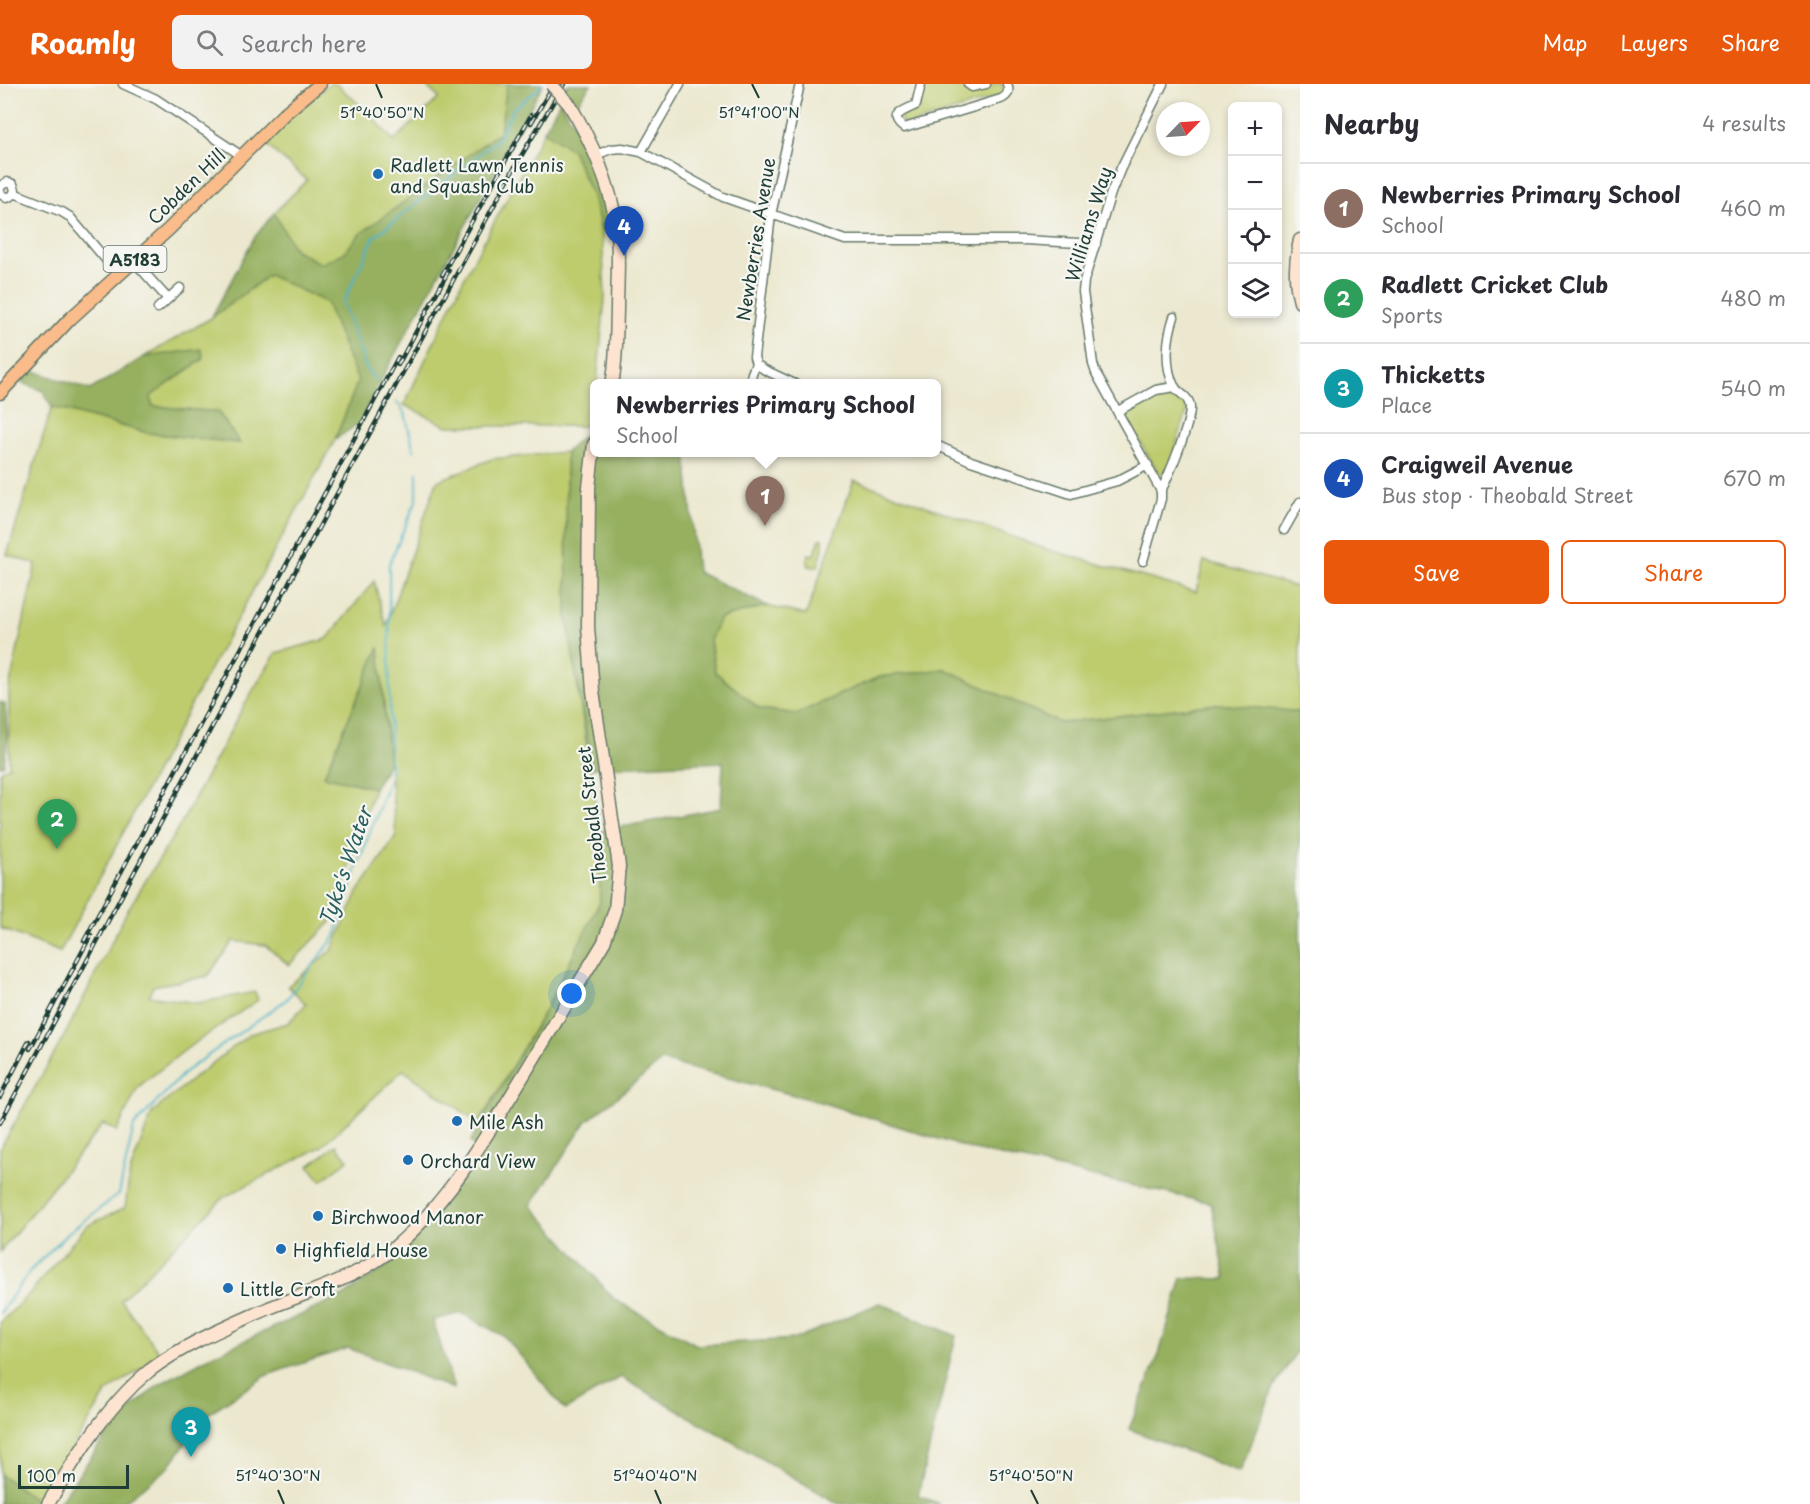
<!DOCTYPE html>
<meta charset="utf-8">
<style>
body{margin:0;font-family:"Playpen Sans",sans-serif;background:#f2f2f3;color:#2b2b33}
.controls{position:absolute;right:18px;top:18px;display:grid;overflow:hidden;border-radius:9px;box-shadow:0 3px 9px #0003}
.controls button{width:54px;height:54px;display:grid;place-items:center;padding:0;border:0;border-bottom:2px solid #e1e1e2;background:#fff;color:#2b2b33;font:30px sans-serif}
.compass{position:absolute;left:1156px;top:18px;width:54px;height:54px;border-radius:50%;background:#fff;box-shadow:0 3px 9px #0003;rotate:65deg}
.scale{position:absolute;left:18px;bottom:15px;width:111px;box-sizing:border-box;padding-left:6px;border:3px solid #1f3d34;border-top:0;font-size:16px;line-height:21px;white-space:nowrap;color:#1f3d34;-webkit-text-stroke:4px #f6f6f2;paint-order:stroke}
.you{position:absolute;left:572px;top:910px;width:21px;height:21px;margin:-15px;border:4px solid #fff;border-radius:50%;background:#1a73e8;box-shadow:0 0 0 9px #1a73e833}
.badge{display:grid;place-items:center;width:39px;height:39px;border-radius:50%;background:#ea580c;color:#fff;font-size:20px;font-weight:700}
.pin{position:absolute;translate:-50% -50px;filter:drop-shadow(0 2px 3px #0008)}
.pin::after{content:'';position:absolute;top:32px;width:21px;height:18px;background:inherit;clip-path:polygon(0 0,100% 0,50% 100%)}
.popup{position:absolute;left:590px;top:295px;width:351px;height:78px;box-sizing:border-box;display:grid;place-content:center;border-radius:9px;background:#fff;filter:drop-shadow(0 2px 4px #0005);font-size:20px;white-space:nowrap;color:#7c7c81}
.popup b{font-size:22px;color:#2b2b33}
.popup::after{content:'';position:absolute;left:50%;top:100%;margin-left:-12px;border:12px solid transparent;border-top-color:#fff}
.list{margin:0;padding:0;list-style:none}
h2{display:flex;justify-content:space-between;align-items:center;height:78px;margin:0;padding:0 24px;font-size:26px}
h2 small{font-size:20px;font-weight:400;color:#7c7c81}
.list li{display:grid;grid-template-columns:39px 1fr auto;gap:18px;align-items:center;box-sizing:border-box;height:90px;padding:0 24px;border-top:2px solid #e1e1e2}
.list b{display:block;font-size:22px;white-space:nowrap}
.list p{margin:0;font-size:20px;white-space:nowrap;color:#7c7c81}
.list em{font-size:20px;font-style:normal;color:#7c7c81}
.actions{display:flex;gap:12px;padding:18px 24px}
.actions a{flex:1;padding:14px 0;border:2px solid #ea580c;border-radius:9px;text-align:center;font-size:21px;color:#ea580c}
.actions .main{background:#ea580c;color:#fff}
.icon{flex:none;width:33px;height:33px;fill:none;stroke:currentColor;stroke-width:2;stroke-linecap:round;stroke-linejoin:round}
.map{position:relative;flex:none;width:1300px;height:1420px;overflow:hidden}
header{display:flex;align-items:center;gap:36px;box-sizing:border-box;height:84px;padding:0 30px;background:#ea580c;color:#fff}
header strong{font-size:28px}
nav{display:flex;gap:33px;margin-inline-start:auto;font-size:21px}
.search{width:420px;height:54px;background:#f2f2f3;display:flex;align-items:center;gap:15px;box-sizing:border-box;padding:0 21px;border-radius:9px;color:#7c7c81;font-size:22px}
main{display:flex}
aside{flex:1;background:#fff}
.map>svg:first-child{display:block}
.green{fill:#becc6e;stroke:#6e8451;stroke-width:1.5}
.forest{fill:#96b061;stroke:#5a764a;stroke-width:1.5}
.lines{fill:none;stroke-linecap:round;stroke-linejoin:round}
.stream{stroke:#48b2c6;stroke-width:2}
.street-casing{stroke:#67796a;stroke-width:11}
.secondary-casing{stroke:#67796a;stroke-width:15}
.primary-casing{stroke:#67796a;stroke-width:15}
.street{stroke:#fff;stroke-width:8}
.secondary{stroke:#fde4d0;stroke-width:12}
.primary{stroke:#f9bc8a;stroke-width:12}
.rail-casing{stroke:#1f3d34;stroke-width:4.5}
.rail{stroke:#f6f6f2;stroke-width:2;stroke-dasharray:7;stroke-linecap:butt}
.secondary-bridge-casing{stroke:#67796a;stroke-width:15;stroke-linecap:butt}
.secondary-bridge{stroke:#fde4d0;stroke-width:12}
.ticks{fill:none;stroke:#1f3d34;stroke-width:2}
.poi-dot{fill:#1f6fb2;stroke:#f6f6f2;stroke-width:2}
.labels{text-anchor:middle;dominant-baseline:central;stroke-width:4.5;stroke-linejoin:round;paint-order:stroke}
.shield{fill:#f6f6f2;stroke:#60746d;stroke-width:1.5}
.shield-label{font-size:16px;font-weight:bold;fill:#1f3d34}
.poi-label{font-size:18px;fill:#1f3d34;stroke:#f6f6f2;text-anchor:start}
.street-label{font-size:18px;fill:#1f3d34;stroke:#f6f6f2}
.water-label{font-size:20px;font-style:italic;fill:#2b6060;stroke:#f6f6f2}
.ticks-label{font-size:15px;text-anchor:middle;fill:#1f3d34;stroke:#f6f6f2;stroke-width:4.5;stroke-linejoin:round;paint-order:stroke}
</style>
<header>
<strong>Roamly</strong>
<div class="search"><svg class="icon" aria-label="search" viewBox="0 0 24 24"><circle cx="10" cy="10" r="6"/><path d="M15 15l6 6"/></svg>Search here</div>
<nav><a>Map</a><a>Layers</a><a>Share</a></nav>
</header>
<main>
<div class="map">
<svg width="1300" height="1420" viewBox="0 0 1300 1420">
<rect width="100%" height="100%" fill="#f6f6f2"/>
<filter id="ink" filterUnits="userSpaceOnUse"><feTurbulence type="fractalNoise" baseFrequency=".0167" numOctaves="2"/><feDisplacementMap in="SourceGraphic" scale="12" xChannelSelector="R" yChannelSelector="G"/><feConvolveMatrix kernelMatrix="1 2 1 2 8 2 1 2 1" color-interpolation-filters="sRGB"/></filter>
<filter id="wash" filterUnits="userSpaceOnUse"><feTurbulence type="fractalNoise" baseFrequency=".008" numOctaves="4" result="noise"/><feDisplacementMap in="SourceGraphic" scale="24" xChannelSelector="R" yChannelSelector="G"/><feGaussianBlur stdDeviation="1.35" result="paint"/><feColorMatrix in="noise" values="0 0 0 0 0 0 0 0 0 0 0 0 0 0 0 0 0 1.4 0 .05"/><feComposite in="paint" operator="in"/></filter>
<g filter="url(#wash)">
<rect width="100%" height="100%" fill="#ece8cf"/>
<path class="green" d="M329 0H336L368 28 394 57 439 14 424 0H507L508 3 500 48 360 150 344 169 321 180 295 166 274 129 307 96 264 59 287 34Z
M925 0H965L974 6 995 0H1003L1004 11 906 42 900 37 901 31 915 25Z
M544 47 572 66 593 114 602 149 605 213 597 299 594 300V342H447L404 321 465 192Z
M269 191 326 218 358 297 335 356 210 585 60 868 0 844V687L9 683V605L36 480 7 471 52 323 148 349 240 359 218 328 152 322 151 312 204 275 201 266 144 273 211 234Z
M1173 307 1186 318 1187 328 1167 387 1163 390H1159L1126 334 1127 326 1159 308Z
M566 368 567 535 600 747V818L547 923 479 1039 403 986 321 1063 224 1113 121 1216 161 1271 107 1308 39 1418 0 1390V1239L31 1208 86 1142 125 1124 130 1088 152 1029 191 996 250 950 288 939 306 920 288 902 332 866 358 808 396 752 379 564 324 692 374 704 331 838 289 881 265 861 233 857 208 892 153 902 149 912 197 919 255 908 258 916 189 963 138 1003 117 1047 103 1040 0 1168V1065L67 947 127 827 179 743 247 616 276 569 327 555 374 497 386 542 437 397 492 375Z
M854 396 1046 465 1196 508 1204 477 1300 504V628L1217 620 1060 639 944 585 879 593 796 630 760 625 715 588 710 556 720 534 767 522 806 531Z
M820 455H823V465L818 482 815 483 809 482 807 477 809 470 814 471Z
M336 1061 348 1076 321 1097 309 1082Z"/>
<path class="forest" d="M507 0H543L383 292 360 338 335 356 358 297 326 218 269 191 211 234 254 154 274 129 295 166 321 180 344 169 360 150 500 48Z
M568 0H591L576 21 564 6Z
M560 17 582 52 600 99 613 148 602 149 593 114 572 66 544 47Z
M201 265 204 274 151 312 152 322 218 328 240 359 148 349 52 323 43 307 20 298 31 286 90 306 144 273Z
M594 342V368L686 369 697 488 767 522 720 534 710 556 715 588 760 625 796 630 879 593 945 585 1060 639 1217 620 1300 628V1262L1273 1305 1240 1388 1129 1345 1159 1270 1182 1194 1226 1195 1211 1119 974 1066 817 1017 662 977 586 1038 531 1121 615 1216 697 1261 795 1255 880 1219 956 1252 918 1411 939 1420H839L621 1293 565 1326 505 1253 462 1229 433 1236 454 1305 348 1264 267 1291 206 1331 167 1385 121 1420H58L115 1339 158 1301 213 1271 343 1212 393 1178 442 1120 481 1068 470 1058 547 923 600 818V747L721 724 723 678 592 684 567 535 566 368Z
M379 563 389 679 374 704 324 692Z
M0 618 5 620 7 653 4 681 0 682Z
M0 1390 39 1418 43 1420H0Z"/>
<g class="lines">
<path class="stream" d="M377 296 367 286 343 219 374 153 496 57 514 24 538 5 541 0
M396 317 405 329 414 367
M0 1229 30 1187 69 1148 119 1110 134 1042 186 987 286 916 335 853 357 783 390 694 389 480 417 415V389"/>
</g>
</g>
<g filter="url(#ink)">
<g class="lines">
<g class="street-casing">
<path id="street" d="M123 0 156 15 242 72
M921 0 916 21C906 26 886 31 904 44L1001 15C1008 12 1010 7 1007 0
M968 0 972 3 986 0
M641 68 680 0
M596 71 611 65 622 64 641 68 723 113 845 156H1025L1096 160
M0 104 2 101 7 98 13 100 15 106 13 111 7 114 2 111 0 108
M14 109 62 128 70 133 118 190
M133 176 168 215
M158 224 180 204
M756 280 765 286 795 300
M750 300 752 289 756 280 754 273 771 131 800 0
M1118 327 1156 306 1175 303
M936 361 971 377 1071 410 1117 397 1148 381
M1161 407C1169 391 1191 339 1190 323 1189 311 1178 310 1174 302 1164 281 1167 254 1174 233
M1284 446 1300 418
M1143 477 1161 415V407L1096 289 1093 280 1083 208 1084 197 1111 109 1121 84 1163 0"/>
</g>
<g class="secondary-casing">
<path id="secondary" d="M569 20C591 56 609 97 616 139 620 168 617 198 617 226 616 251 617 276 612 300
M1300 156C1295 178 1294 196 1300 218
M48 1420C76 1373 106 1322 149 1287 184 1260 229 1242 269 1224 313 1206 358 1194 395 1163 448 1118 484 1056 520 997 548 951 576 904 604 858L615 826 619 782 593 607 588 543 589 403 594 360"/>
</g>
<g class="primary-casing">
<path id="primary" d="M0 309 70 235 169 145 285 29 320 0"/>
</g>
<use href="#street" class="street"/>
<use href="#secondary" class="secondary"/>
<use href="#primary" class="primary"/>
<g class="rail-casing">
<path id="rail" d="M531 39 554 0
M442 191 531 31
M398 281 449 186
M84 857 398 273
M30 965 91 851
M0 1013 29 957
M0 1039 327 428 517 79 564 0"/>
</g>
<use href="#rail" class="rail"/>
<g class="secondary-bridge-casing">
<path id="secondary-bridge" d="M551 0 569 20"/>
</g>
<use href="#secondary-bridge" class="secondary-bridge"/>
</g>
</g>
<path class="ticks" d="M376 0 382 14M752 0 759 14M278 1406 284 1420M655 1406 661 1420M1031 1406 1038 1420"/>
<g class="poi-dot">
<circle cx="378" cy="90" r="6"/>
<circle cx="457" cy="1037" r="6"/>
<circle cx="408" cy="1076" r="6"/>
<circle cx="318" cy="1132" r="6"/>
<circle cx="281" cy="1165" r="6"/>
<circle cx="228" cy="1204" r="6"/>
</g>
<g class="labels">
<rect class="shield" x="103.5" y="162" width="63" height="26" rx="4.5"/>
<g class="shield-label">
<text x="135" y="175">A5183</text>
</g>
<g class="poi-label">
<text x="390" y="80">Radlett Lawn Tennis<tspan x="390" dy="21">and Squash Club</tspan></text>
<text x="469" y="1037">Mile Ash</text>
<text x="420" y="1076">Orchard View</text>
<text x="330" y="1132">Birchwood Manor</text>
<text x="293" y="1165">Highfield House</text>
<text x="240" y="1204">Little Croft</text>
</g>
<g class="street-label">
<text transform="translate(186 102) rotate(-44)">Cobden Hill</text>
<text transform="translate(1088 140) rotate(-73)">Williams Way</text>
<text transform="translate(755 155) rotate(-81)">Newberries Avenue</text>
<text transform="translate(591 731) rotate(-97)">Theobald Street</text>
</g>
<g class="water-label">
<text transform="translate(345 782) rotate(-71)">Tyke's Water</text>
</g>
</g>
<g class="ticks-label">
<text x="382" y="34">51°40'50"N</text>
<text x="759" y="34">51°41'00"N</text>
<text x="278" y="1397">51°40'30"N</text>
<text x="655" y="1397">51°40'40"N</text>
<text x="1031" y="1397">51°40'50"N</text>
</g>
</svg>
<div class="controls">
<button>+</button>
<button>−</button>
<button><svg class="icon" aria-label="locate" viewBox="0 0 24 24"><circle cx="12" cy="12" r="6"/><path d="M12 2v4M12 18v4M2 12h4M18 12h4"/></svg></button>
<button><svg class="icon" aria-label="layers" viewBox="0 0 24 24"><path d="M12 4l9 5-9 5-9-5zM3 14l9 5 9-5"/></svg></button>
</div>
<svg class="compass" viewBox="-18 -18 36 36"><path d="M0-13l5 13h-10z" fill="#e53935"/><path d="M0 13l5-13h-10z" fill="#7c7c81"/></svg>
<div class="scale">100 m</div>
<div class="you"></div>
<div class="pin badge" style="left:765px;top:442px;background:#8d6e63">1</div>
<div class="popup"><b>Newberries Primary School</b>School</div>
<div class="pin badge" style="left:57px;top:765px;background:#2e9e5b">2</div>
<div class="pin badge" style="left:191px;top:1373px;background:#0f9aa8">3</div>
<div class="pin badge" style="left:624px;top:172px;background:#1a4fb4">4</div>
</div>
<aside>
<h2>Nearby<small>4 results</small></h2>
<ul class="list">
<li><span class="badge" style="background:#8d6e63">1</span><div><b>Newberries Primary School</b><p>School</p></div><em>460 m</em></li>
<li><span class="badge" style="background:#2e9e5b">2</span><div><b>Radlett Cricket Club</b><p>Sports</p></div><em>480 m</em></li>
<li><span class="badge" style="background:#0f9aa8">3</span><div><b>Thicketts</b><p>Place</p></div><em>540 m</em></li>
<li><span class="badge" style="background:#1a4fb4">4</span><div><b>Craigweil Avenue</b><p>Bus stop · Theobald Street</p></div><em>670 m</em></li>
</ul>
<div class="actions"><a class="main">Save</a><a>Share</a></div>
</aside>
</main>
